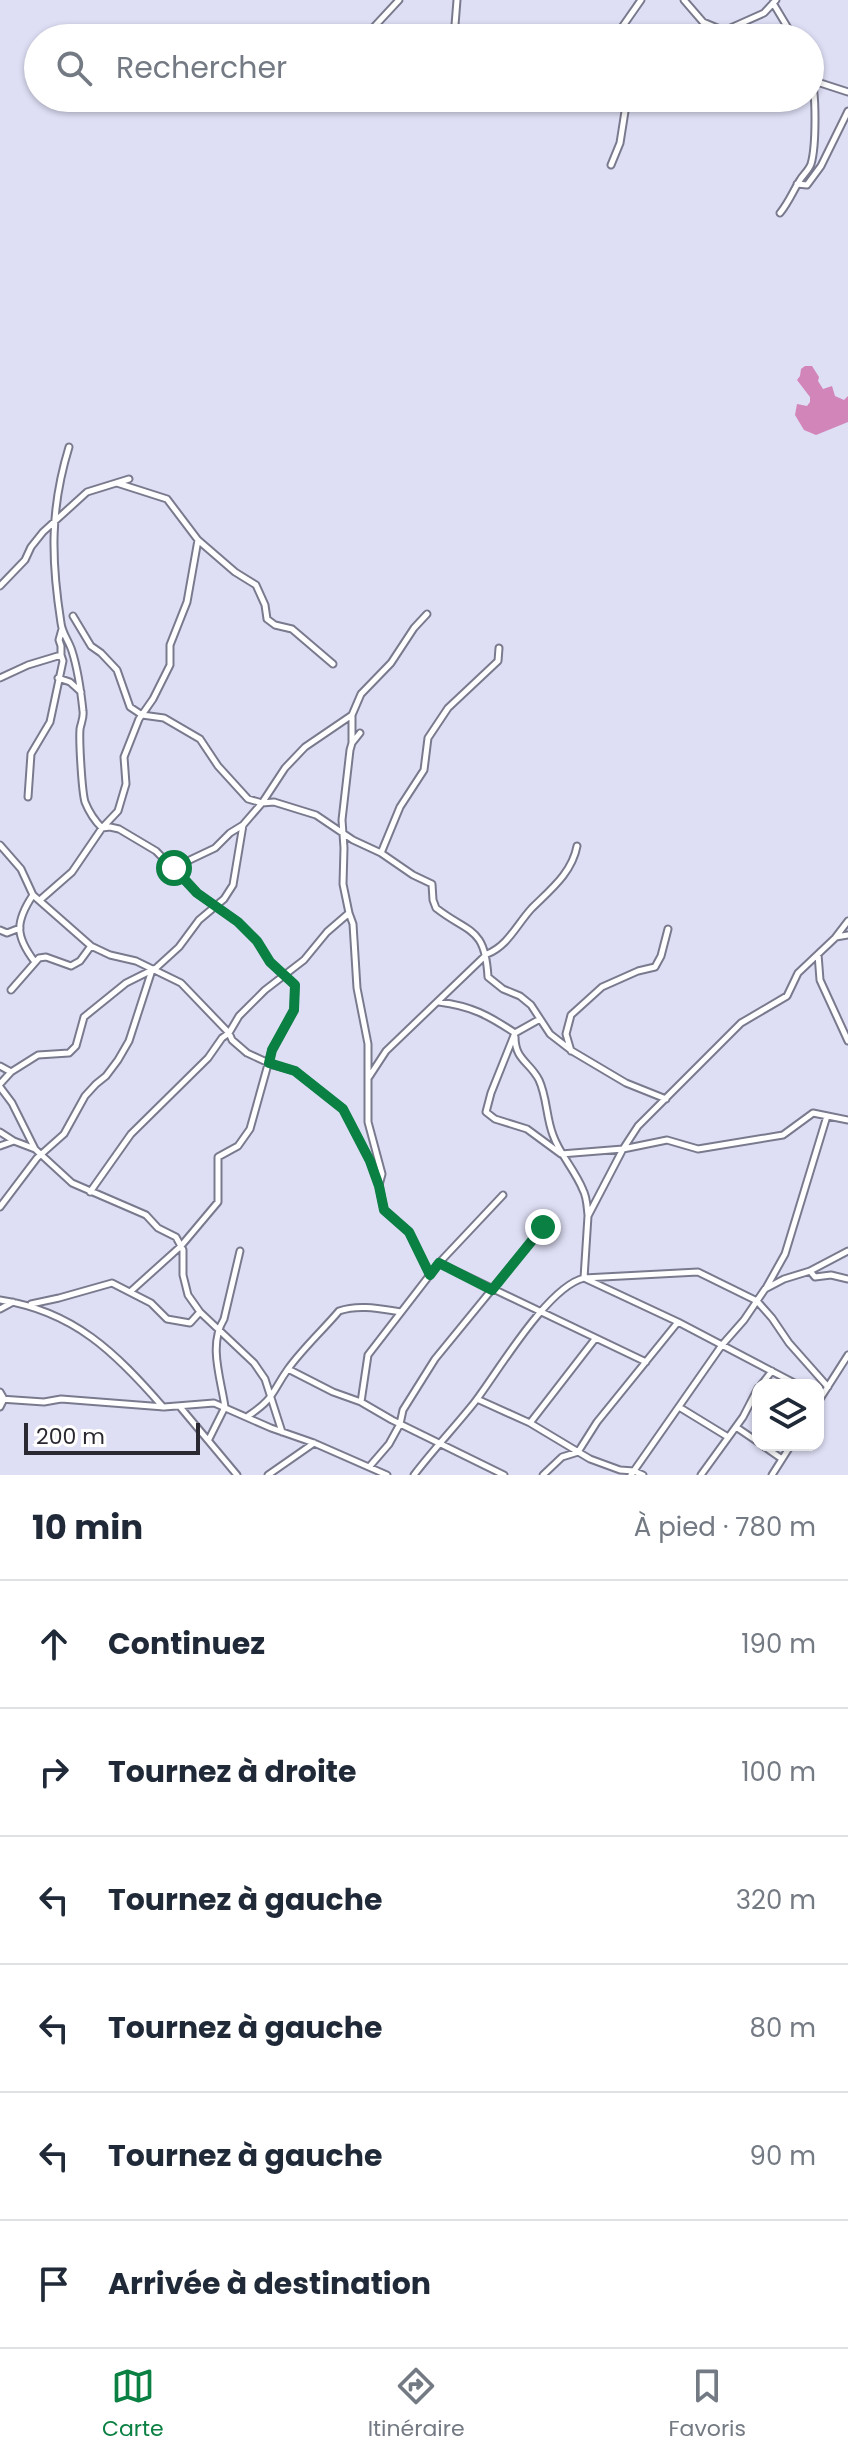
<!DOCTYPE html>
<html lang="fr">
<meta charset="utf-8">
<style>
body{margin:0;font-family:Poppins,sans-serif;background:#f6f6f7;color:#1f2937}
.controls{position:absolute;right:24px;bottom:24px;display:grid;overflow:hidden;border-radius:16px;box-shadow:0 2px 6px #0004}
.controls button{width:72px;height:72px;display:grid;place-items:center;padding:0;border:0;border-bottom:2px solid #e0e1e3;background:#fff;color:#1f2937;font:40px sans-serif}
.scale{position:absolute;left:24px;bottom:20px;width:176px;box-sizing:border-box;padding-left:8px;border:4px solid #2a2932;border-top:0;font-size:22px;line-height:28px;white-space:nowrap;color:#2a2932;-webkit-text-stroke:6px #fff;paint-order:stroke}
.stop{position:absolute;width:24px;height:24px;margin:-18px;border:6px solid #0b8043;border-radius:50%;background:#fff}
.stop.end{background:#0b8043;border-color:#fff;box-shadow:0 2px 8px #0008}
.list{margin:0;padding:0;list-style:none}
h2{display:flex;justify-content:space-between;align-items:center;height:104px;margin:0;padding:0 32px;font-size:34px}
h2 small{font-size:26px;font-weight:400;color:#747a83}
.list li{display:grid;grid-template-columns:52px 1fr auto;gap:24px;align-items:center;box-sizing:border-box;height:128px;padding:0 32px;border-top:2px solid #e0e1e3}
.list b{display:block;font-size:30px;white-space:nowrap}
.list em{font-size:26px;font-style:normal;color:#747a83}
.icon{flex:none;width:44px;height:44px;fill:none;stroke:currentColor;stroke-width:2;stroke-linecap:round;stroke-linejoin:round}
.map{position:relative;flex:none;width:848px;height:1475px;overflow:hidden}
.search{position:absolute;background:#fff;box-shadow:0 2px 6px #0004;left:24px;right:24px;top:24px;height:88px;display:flex;align-items:center;gap:20px;box-sizing:border-box;padding:0 28px;border-radius:44px;color:#747a83;font-size:30px}
.sheet{height:872px;background:#fff}
nav{display:flex;justify-content:space-around;align-items:center;box-sizing:border-box;height:112px;border-top:2px solid #e0e1e3;background:#fff;font-size:22px;color:#747a83}
nav a{display:grid;justify-items:center;gap:4px}
nav .on{color:#0b8043}
.map>svg:first-child{display:block}
.forest{fill:#d285b9}
.lines{fill:none;stroke-linecap:round;stroke-linejoin:round}
.minor-casing{stroke:#7a7a8e;stroke-width:9}
.minor{stroke:#fff;stroke-width:5}
.route{stroke:#0b8043;stroke-width:10}
</style>
<div class="map">
<svg width="848" height="1475" viewBox="0 0 848 1475">
<rect width="100%" height="100%" fill="#dedef5"/>
<path class="forest" d="M805 366H812L819 377 818 381 823 389 832 386 835 396 844 400 848 396V422L816 435 804 430 795 415 797 404 807 406 810 402V397L797 380 800 376 801 369Z"/>
<g class="lines">
<g class="minor-casing">
<path id="minor" d="M684 0 703 22 741 38
M773 3 794 38
M368 38 373 28 399 0
M457 38 455 25 457 0
M612 38 618 33 641 0
M708 38 764 13 776 0
M811 80 848 92
M611 165 620 143 626 105 630 98
M797 184 807 185 821 166 848 111
M780 213C789 202 793 191 800 180 803 175 809 170 811 164 816 147 817 90 810 74
M69 447C50 509 51 559 61 623 62 633 69 641 72 651 78 670 81 692 83 711 84 718 81 723 80 729 79 742 82 792 85 802 89 812 95 821 102 828L110 827 119 829 156 851 197 893 238 922 257 941 270 962 295 985 294 1010 272 1050 250 1129 238 1146 218 1157V1202L181 1246 130 1292
M117 483 167 499 198 540 235 572 256 585 265 605 267 619 275 625 292 629 333 664
M0 586 25 560 31 547 43 532 87 492 129 479
M73 616 91 646 101 653 117 670 130 707 142 715 164 718 200 739 218 766 248 799 262 803 274 802 316 815 353 840 381 853 413 875 432 884 433 900 436 908C469 934 485 926 488 977L503 989 520 996 531 1005 550 1034 572 1051 626 1083 666 1099
M0 678 28 665 61 655V646L59 640 62 629
M58 678 70 682 81 692
M352 716V742
M28 797 31 754 50 722 63 661 61 655
M0 845 21 869 33 895 91 946 110 955 136 961 181 983 229 1033 232 1040 247 1053 273 1065 295 1071 343 1109 370 1161 379 1186 384 1210 409 1232 430 1275
M381 853 400 807 424 770 428 738 448 708 498 661 499 648
M175 867 215 848 230 833 243 825 262 803 285 768 305 747 352 715 361 694 391 663 414 628 427 614
M33 895C15 922 15 936 35 962
M40 900 72 872 102 828 118 811 126 784 124 757 139 719 153 699 170 665V645L187 602 198 540
M349 913 353 924 357 988 368 1044V1122L382 1174 379 1185
M0 930 7 933 20 928
M836 937 848 935
M818 954 820 980 848 1041
M11 990 39 958 46 957 71 966 80 961 91 946
M439 1002C471 1006 488 1015 515 1033
M540 1019 515 1033 491 1093 486 1112 495 1119 527 1129 561 1154 623 1149 667 1140 698 1149 783 1135 813 1113 848 1120
M515 1037C515 1060 530 1062 539 1080 547 1097 546 1117 553 1135 560 1155 575 1170 583 1190 587 1197 587 1207 588 1215
M571 1051 566 1034 571 1015 602 987 638 971 655 967 661 956 668 929
M0 1066 11 1072
M369 1077 386 1051 487 954C508 946 517 924 532 908 550 890 572 873 577 846
M0 1084 11 1072 38 1055 69 1053 76 1046 84 1017 126 983 156 968 179 947 199 920 224 899 233 885 243 825
M0 1087 12 1103 35 1149 72 1183 146 1215 158 1228 176 1237 183 1250V1275L188 1295 200 1312 254 1363 265 1379 282 1432
M0 1132 14 1141 35 1149
M0 1146 14 1141
M90 1192 131 1134 208 1058 222 1038 229 1033 239 1016 265 990 304 960 327 932 349 913 343 884 344 848 342 820 350 750 352 743 360 733
M0 1207 37 1158 64 1134 85 1096 96 1084 106 1076 118 1060 129 1041 152 970
M439 1263 646 1362
M810 1271 815 1277 831 1275 848 1279
M766 1288 785 1254 827 1116
M0 1300C74 1311 116 1353 163 1407
M31 1304 59 1298 112 1283 151 1303 167 1319 190 1323 200 1312
M0 1309 13 1302
M288 1369 333 1392 361 1402 392 1420 504 1475
M761 1385 772 1371
M828 1387 789 1343 772 1318 757 1301 698 1272 584 1278 588 1216 623 1149 638 1126 741 1023 787 996 798 973 835 938 848 921
M0 1392 4 1399 0 1407
M0 1399 44 1402 61 1399 164 1407 214 1403 271 1428 314 1443 387 1475
M477 1399 530 1423 590 1459 620 1470 634 1471 643 1475
M361 1402 368 1355 439 1263 503 1195
M818 1402 848 1355
M679 1407 728 1437
M181 1408 237 1475
M248 1416C275 1398 271 1393 288 1369 303 1348 323 1330 339 1311 359 1304 381 1309 401 1312
M530 1423 595 1339
M736 1427 758 1442
M209 1439 225 1407C221 1379 208 1345 224 1319L240 1251
M762 1445 782 1459
M370 1466 389 1444 400 1424 403 1410 435 1359 543 1227
M268 1475 314 1443
M414 1475C433 1450 454 1428 474 1403 498 1372 547 1287 584 1278L678 1322 798 1385
M543 1475 562 1457 578 1452 597 1422 678 1322
M631 1475 722 1345 744 1320 765 1289 784 1279 810 1271 848 1251
M701 1475 743 1417 758 1388
M772 1475 791 1445"/>
</g>
<use href="#minor" class="minor"/>
</g>
<g class="lines">
<path class="route" d="M174 868 197 893 238 922 257 941 270 962 295 985 294 1010 272 1050 269 1063 295 1071 343 1109 370 1161 379 1186 384 1210 409 1232 430 1275 439 1263 492 1290 543 1227"/>
</g>
</svg>
<div class="controls">
<button><svg class="icon" aria-label="layers" viewBox="0 0 24 24"><path d="M12 4l9 5-9 5-9-5zM3 14l9 5 9-5"/></svg></button>
</div>
<div class="scale">200 m</div>
<div class="stop" style="left:174px;top:868px"></div>
<div class="stop end" style="left:543px;top:1227px"></div>
<div class="search"><svg class="icon" aria-label="search" viewBox="0 0 24 24"><circle cx="10" cy="10" r="6"/><path d="M15 15l6 6"/></svg>Rechercher</div>
</div>
<section class="sheet">
<h2>10 min<small>À pied · 780 m</small></h2>
<ul class="list">
<li><svg class="icon" aria-label="ahead" viewBox="0 0 24 24"><path d="M12 20V5M6 11l6-6 6 6"/></svg><div><b>Continuez</b></div><em>190 m</em></li>
<li><svg class="icon" aria-label="right" viewBox="0 0 24 24"><path d="M7 20v-9h11M14 6l5 5-5 5"/></svg><div><b>Tournez à droite</b></div><em>100 m</em></li>
<li><svg class="icon" aria-label="left" viewBox="0 0 24 24"><path d="M17 20v-9H6M10 6l-5 5 5 5"/></svg><div><b>Tournez à gauche</b></div><em>320 m</em></li>
<li><svg class="icon" aria-label="left" viewBox="0 0 24 24"><path d="M17 20v-9H6M10 6l-5 5 5 5"/></svg><div><b>Tournez à gauche</b></div><em>80 m</em></li>
<li><svg class="icon" aria-label="left" viewBox="0 0 24 24"><path d="M17 20v-9H6M10 6l-5 5 5 5"/></svg><div><b>Tournez à gauche</b></div><em>90 m</em></li>
<li><svg class="icon" aria-label="arrive" viewBox="0 0 24 24"><path d="M6 21V4h12l-3 4 3 4H6"/></svg><div><b>Arrivée à destination</b></div></li>
</ul>
</section>
<nav>
<a class="on"><svg class="icon" aria-label="map" viewBox="0 0 24 24"><path d="M3 6l6-2 6 2 6-2v14l-6 2-6-2-6 2zM9 4v14M15 6v14"/></svg>Carte</a>
<a><svg class="icon" aria-label="directions" viewBox="0 0 24 24"><path d="M12 3l9 9-9 9-9-9zM9 14v-3h6M13 9l2 2-2 2"/></svg>Itinéraire</a>
<a><svg class="icon" aria-label="saved" viewBox="0 0 24 24"><path d="M7 4h10v16l-5-4-5 4z"/></svg>Favoris</a>
</nav>
